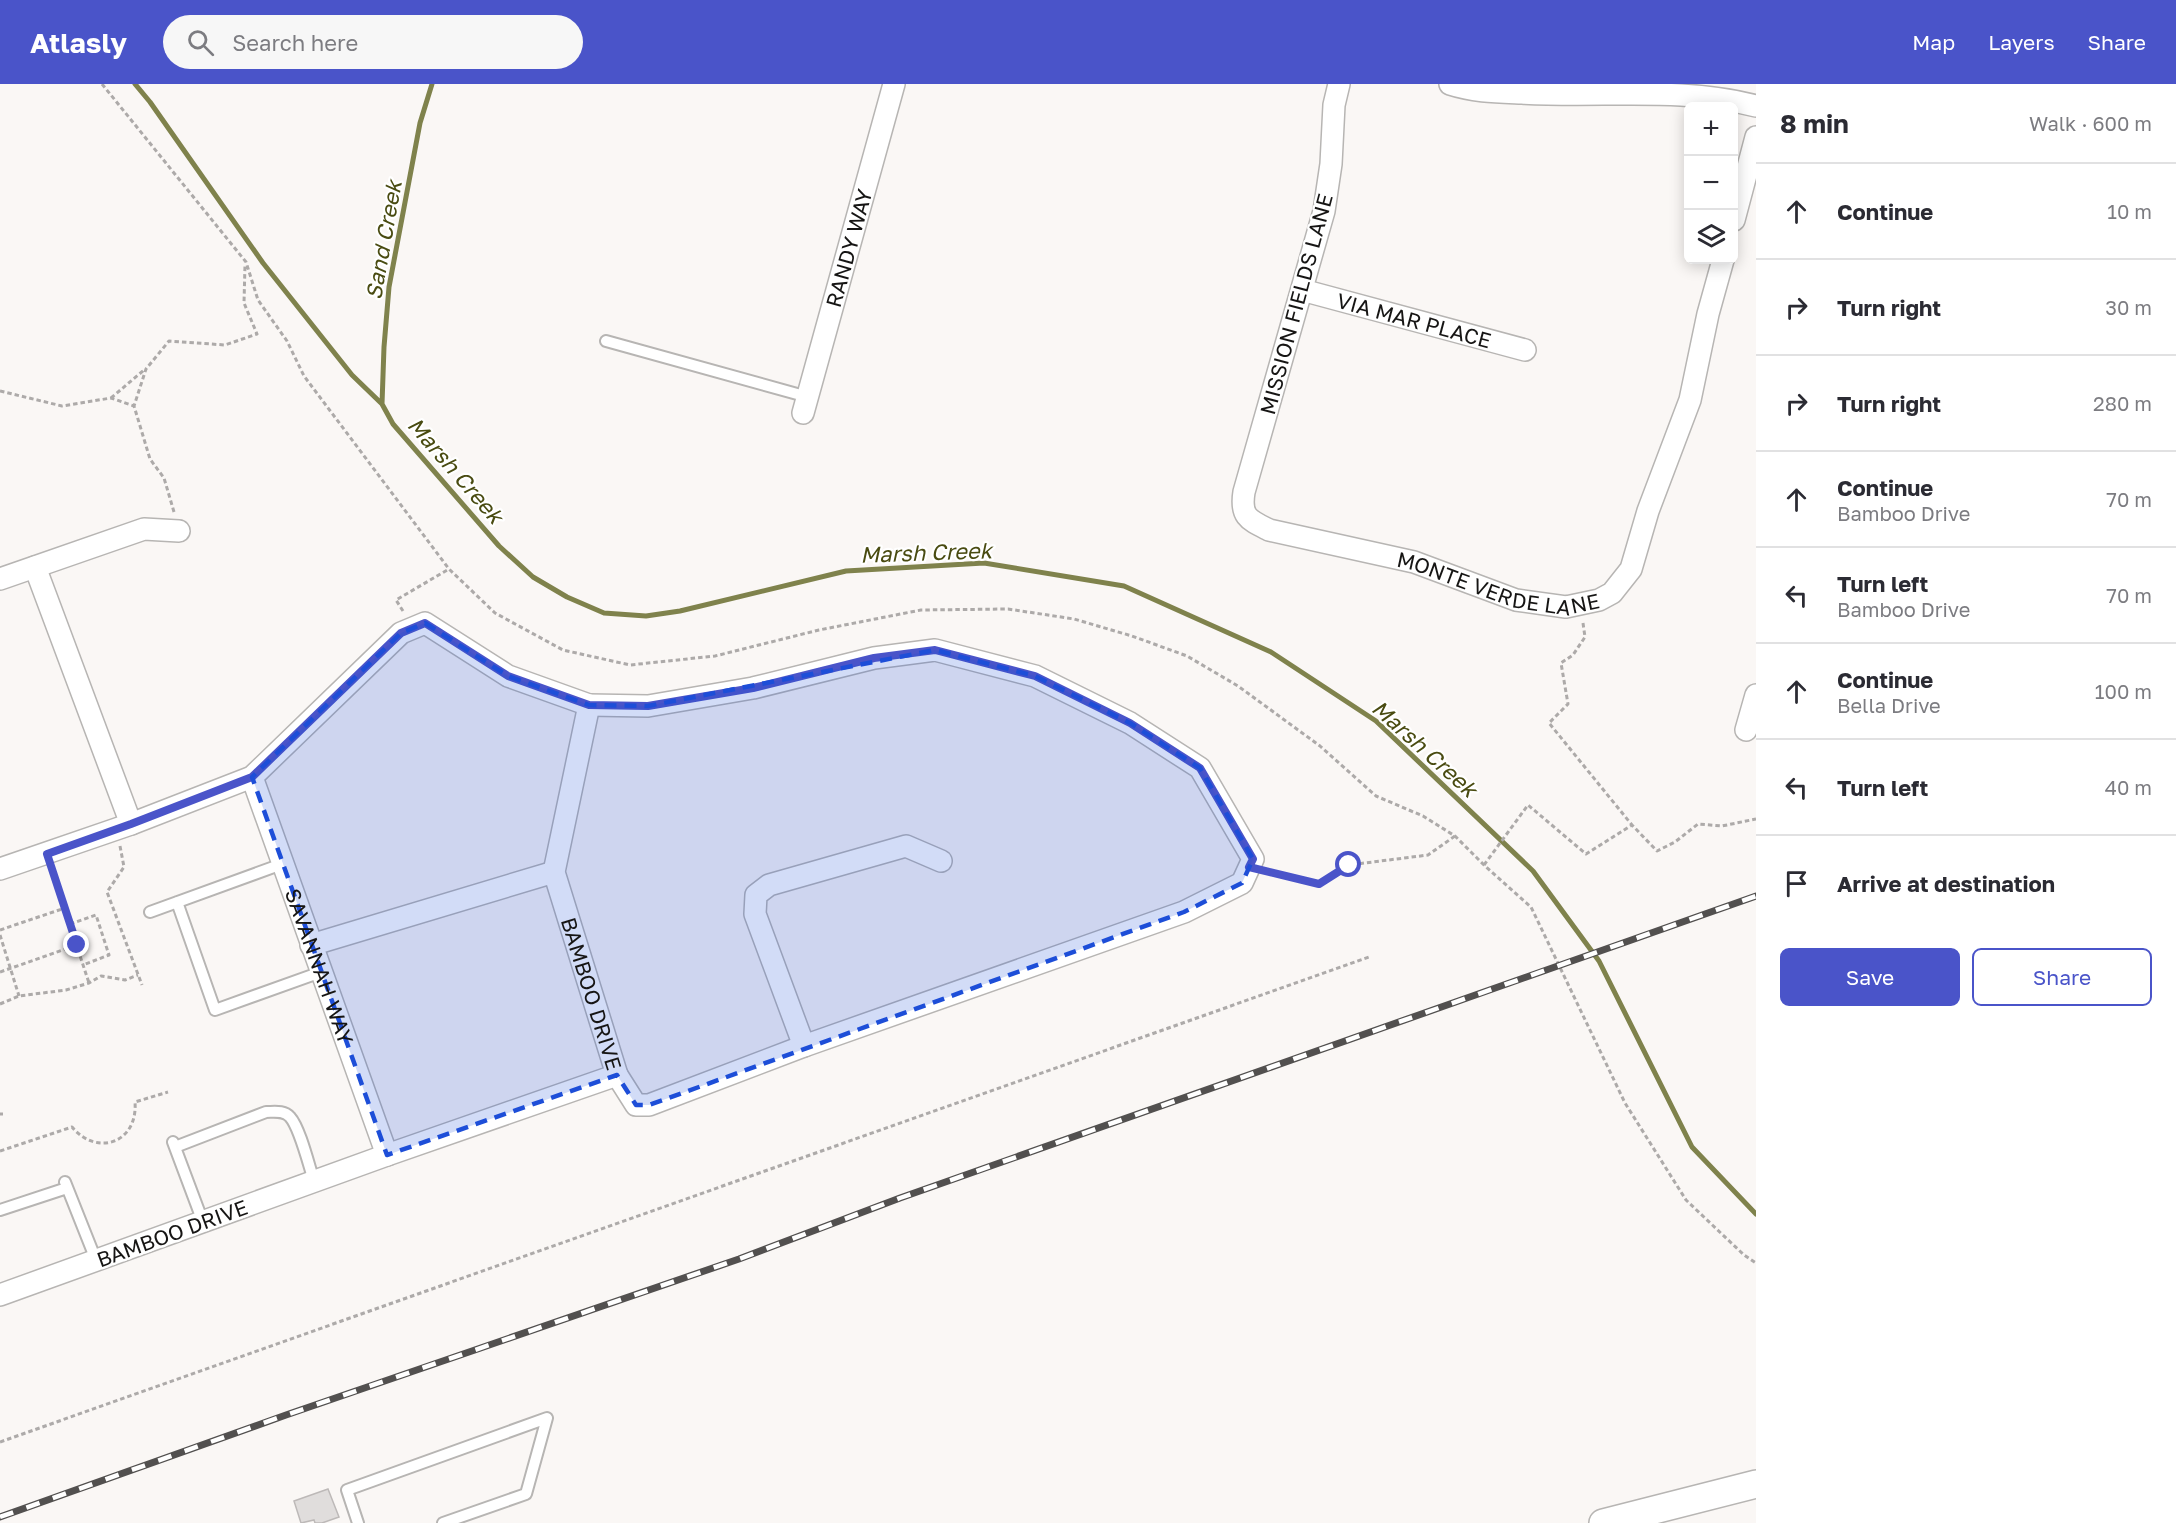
<!DOCTYPE html>
<meta charset="utf-8">
<style>
body{margin:0;font-family:"Golos Text",sans-serif;background:#f7f7f7;color:#2b2b33}
.controls{position:absolute;right:18px;top:18px;display:grid;overflow:hidden;border-radius:9px;box-shadow:0 3px 15px #0003}
.controls button{width:54px;height:54px;display:grid;place-items:center;padding:0;border:0;border-bottom:2px solid #e1e1e2;background:#fff;color:#2b2b33;font:30px sans-serif}
.stop{position:absolute;width:18px;height:18px;margin:-14px;border:4px solid #4a54c9;border-radius:50%;background:#fff}
.stop.end{background:#4a54c9;border-color:#fff;box-shadow:0 2px 6px #0008}
.list{margin:0;padding:0;list-style:none}
h2{display:flex;justify-content:space-between;align-items:center;height:78px;margin:0;padding:0 24px;font-size:26px}
h2 small{font-size:20px;font-weight:400;color:#7c7c81}
.list li{display:grid;grid-template-columns:39px 1fr auto;gap:18px;align-items:center;box-sizing:border-box;height:96px;padding:0 24px;border-top:2px solid #e1e1e2}
.list b{display:block;font-size:22px;white-space:nowrap}
.list p{margin:0;font-size:20px;white-space:nowrap;color:#7c7c81}
.list em{font-size:20px;font-style:normal;color:#7c7c81}
.actions{display:flex;gap:12px;padding:18px 24px}
.actions a{flex:1;padding:14px 0;border:2px solid #4a54c9;border-radius:9px;text-align:center;font-size:21px;color:#4a54c9}
.actions .main{background:#4a54c9;color:#fff}
.icon{flex:none;width:33px;height:33px;fill:none;stroke:currentColor;stroke-width:2;stroke-linecap:round;stroke-linejoin:round}
.map{position:relative;flex:none;width:1756px;height:1439px;overflow:hidden}
header{display:flex;align-items:center;gap:36px;box-sizing:border-box;height:84px;padding:0 30px;background:#4a54c9;color:#fff}
header strong{font-size:28px}
nav{display:flex;gap:33px;margin-inline-start:auto;font-size:21px}
.search{width:420px;height:54px;background:#f7f7f7;display:flex;align-items:center;gap:15px;box-sizing:border-box;padding:0 21px;border-radius:33px;color:#7c7c81;font-size:22px}
main{display:flex}
aside{flex:1;background:#fff}
.map>svg:first-child{display:block}
.lines{fill:none;stroke-linecap:round;stroke-linejoin:round}
.stream{stroke:#7f824c;stroke-width:5}
.building{fill:#e0dddc;stroke:#bdb9b8;stroke-width:1.5}
.service-casing{stroke:#b7b5b3;stroke-width:14}
.minor-casing{stroke:#b7b5b3;stroke-width:24}
.tertiary-casing{stroke:#b7b5b3;stroke-width:30}
.path{stroke:#adaaa9;stroke-width:3;stroke-dasharray:4.5 3;stroke-linecap:butt}
.service{stroke:#fff;stroke-width:10}
.minor{stroke:#fff;stroke-width:21}
.tertiary{stroke:#fff;stroke-width:27}
.rail-casing{stroke:#52504f;stroke-width:7}
.rail{stroke:#fff;stroke-width:4.5;stroke-dasharray:14;stroke-linecap:butt}
.route{stroke:#4a54c9;stroke-width:8}
.marked{fill:#1d4ed8;fill-opacity:0.2;stroke:#1d4ed8;stroke-width:4.5;stroke-dasharray:12 8;stroke-linejoin:round}
.labels{text-anchor:middle;dominant-baseline:central;stroke-width:4.5;stroke-linejoin:round;paint-order:stroke}
.street-label{font-size:21px;fill:#161514;stroke:#fff}
.water-label{font-size:22px;font-style:italic;fill:#494b11;stroke:#fff}
</style>
<header>
<strong>Atlasly</strong>
<div class="search"><svg class="icon" aria-label="search" viewBox="0 0 24 24"><circle cx="10" cy="10" r="6"/><path d="M15 15l6 6"/></svg>Search here</div>
<nav><a>Map</a><a>Layers</a><a>Share</a></nav>
</header>
<main>
<div class="map">
<svg width="1756" height="1439" viewBox="0 0 1756 1439">
<rect width="100%" height="100%" fill="#faf7f5"/>
<g class="lines">
<path class="stream" d="M135 0 150 18 263 179 352 291 382 320 393 340 499 462 533 493 567 513 604 529 646 532 680 527 846 487 984 479 1124 502 1271 568 1376 637 1533 787 1599 877 1692 1063 1756 1130
M382 320 384 263 389 203 420 39 432 0"/>
</g>
<path class="building" d="M328 1405 339 1433 322 1439H315L314 1436 301 1439 294 1417Z"/>
<g class="lines">
<g class="service-casing">
<path id="service" d="M606 257 808 313
M177 818 215 926 321 888
M150 828 282 780
M173 1058 203 1138
M175 1063 266 1028C274 1028 284 1026 290 1033 300 1044 309 1082 314 1097
M65 1098 96 1176
M0 1126 67 1104
M358 1439 347 1406 547 1334 526 1410 443 1439"/>
</g>
<g class="minor-casing">
<g id="minor">
<path id="s1" d="M1339 0 1334 21 1331 80 1324 127 1244 408C1240 433 1249 436 1269 446L1414 478 1516 516 1566 523 1599 516 1612 509 1631 485 1648 427 1690 316 1708 230 1723 176"/>
<path d="M1450 0C1475 8 1497 8 1522 9 1600 14 1681 2 1756 22"/>
<path d="M1734 136 1756 53"/>
<path id="s2" d="M1302 206 1525 266"/>
<path id="s3" d="M803 329 894 0"/>
<path d="M35 483 131 740"/>
<path d="M0 495 144 445 179 447"/>
<path d="M589 621 648 622 753 604 874 574 935 566 1035 592 1130 639 1200 684 1253 775 1242 799 1184 828 804 962 649 1021H636L617 991"/>
<path d="M1746 646 1756 611"/>
<path id="s4" d="M252 693 387 1071"/>
<path id="s5" d="M0 785 131 740 252 693 401 549 425 539 508 592 589 621 554 788 617 991 387 1071 0 1211"/>
<path d="M311 861 554 788"/>
<path d="M804 962 755 830 756 811 769 801 906 762 941 777"/>
</g>
</g>
<g class="tertiary-casing">
<path id="tertiary" d="M1603 1439 1756 1400"/>
</g>
<path class="path" d="M102 0 246 178 258 216 287 257 304 292 449 485 495 529 563 566 630 581 715 572 819 546 921 526 1008 525 1074 535 1132 552 1187 572 1238 602 1320 662 1376 712 1423 732 1455 752 1484 781 1531 823 1625 1019 1686 1116 1744 1171 1756 1179
M0 307 62 322 111 314 134 322
M111 314 144 286
M174 428 164 394 150 375 134 322 146 285 169 257 225 261 257 250 244 219 245 181
M403 527 396 516 449 485
M1583 539 1585 553 1573 571 1561 579 1568 620 1549 639 1632 741
M120 762 124 783 107 808 142 901
M1484 781 1528 721 1586 770 1632 741 1657 767 1675 758 1698 740 1722 742 1756 735
M52 787 89 899
M1269 788 1319 800 1349 781 1428 771 1455 752
M70 840 96 831 109 871 83 881
M0 846 65 824
M0 851 19 912
M0 888 77 861
M0 920 19 912 66 906 89 899 101 892 125 896 138 891
M0 1030H3
M0 1067 72 1043C97 1073 138 1059 135 1018L168 1008
M0 1358 1369 873"/>
<use href="#service" class="service"/>
<use href="#minor" class="minor"/>
<use href="#tertiary" class="tertiary"/>
<g class="rail-casing">
<path id="rail" d="M0 1433 286 1331 739 1175 900 1114 1756 812"/>
</g>
<use href="#rail" class="rail"/>
</g>
<g class="lines">
<path class="route" d="M77 861 47 770 131 740 252 693 401 549 425 539 508 592 589 621 648 622 753 604 874 574 935 566 1035 592 1130 639 1200 684 1253 775 1249 783 1319 800 1349 781"/>
</g>
<path class="marked" d="M425 539 508 592 589 621 648 622 935 566 1035 592 1130 639 1200 684 1253 775 1242 799 1184 828 649 1021H636L617 991 387 1071 252 693 401 549Z"/>
<g class="labels">
<g class="street-label">
<text stroke="none"><textPath href="#s3" startOffset="171">RANDY WAY</textPath></text>
<text transform="translate(1296 220) rotate(-75)">MISSION FIELDS LANE</text>
<text stroke="none"><textPath href="#s2" startOffset="116">VIA MAR PLACE</textPath></text>
<text stroke="none"><textPath href="#s1" startOffset="708">MONTE VERDE LANE</textPath></text>
<text stroke="none"><textPath href="#s4" startOffset="201">SAVANNAH WAY</textPath></text>
<text stroke="none"><textPath href="#s5" startOffset="984">BAMBOO DRIVE</textPath></text>
<text transform="translate(172 1149) rotate(-20)">BAMBOO DRIVE</text>
</g>
<g class="water-label">
<text transform="translate(383 156) rotate(-80)">Sand Creek</text>
<text transform="translate(456 386) rotate(49)">Marsh Creek</text>
<text transform="translate(926 468) rotate(-2)">Marsh Creek</text>
<text transform="translate(1425 664) rotate(42)">Marsh Creek</text>
</g>
</g>
</svg>
<div class="controls">
<button>+</button>
<button>−</button>
<button><svg class="icon" aria-label="layers" viewBox="0 0 24 24"><path d="M12 4l9 5-9 5-9-5zM3 14l9 5 9-5"/></svg></button>
</div>
<div class="stop" style="left:1349px;top:781px"></div>
<div class="stop end" style="left:77px;top:861px"></div>
</div>
<aside>
<h2>8 min<small>Walk · 600 m</small></h2>
<ul class="list">
<li><svg class="icon" aria-label="ahead" viewBox="0 0 24 24"><path d="M12 20V5M6 11l6-6 6 6"/></svg><div><b>Continue</b></div><em>10 m</em></li>
<li><svg class="icon" aria-label="right" viewBox="0 0 24 24"><path d="M7 20v-9h11M14 6l5 5-5 5"/></svg><div><b>Turn right</b></div><em>30 m</em></li>
<li><svg class="icon" aria-label="right" viewBox="0 0 24 24"><path d="M7 20v-9h11M14 6l5 5-5 5"/></svg><div><b>Turn right</b></div><em>280 m</em></li>
<li><svg class="icon" aria-label="ahead" viewBox="0 0 24 24"><path d="M12 20V5M6 11l6-6 6 6"/></svg><div><b>Continue</b><p>Bamboo Drive</p></div><em>70 m</em></li>
<li><svg class="icon" aria-label="left" viewBox="0 0 24 24"><path d="M17 20v-9H6M10 6l-5 5 5 5"/></svg><div><b>Turn left</b><p>Bamboo Drive</p></div><em>70 m</em></li>
<li><svg class="icon" aria-label="ahead" viewBox="0 0 24 24"><path d="M12 20V5M6 11l6-6 6 6"/></svg><div><b>Continue</b><p>Bella Drive</p></div><em>100 m</em></li>
<li><svg class="icon" aria-label="left" viewBox="0 0 24 24"><path d="M17 20v-9H6M10 6l-5 5 5 5"/></svg><div><b>Turn left</b></div><em>40 m</em></li>
<li><svg class="icon" aria-label="arrive" viewBox="0 0 24 24"><path d="M6 21V4h12l-3 4 3 4H6"/></svg><div><b>Arrive at destination</b></div></li>
</ul>
<div class="actions"><a class="main">Save</a><a>Share</a></div>
</aside>
</main>
